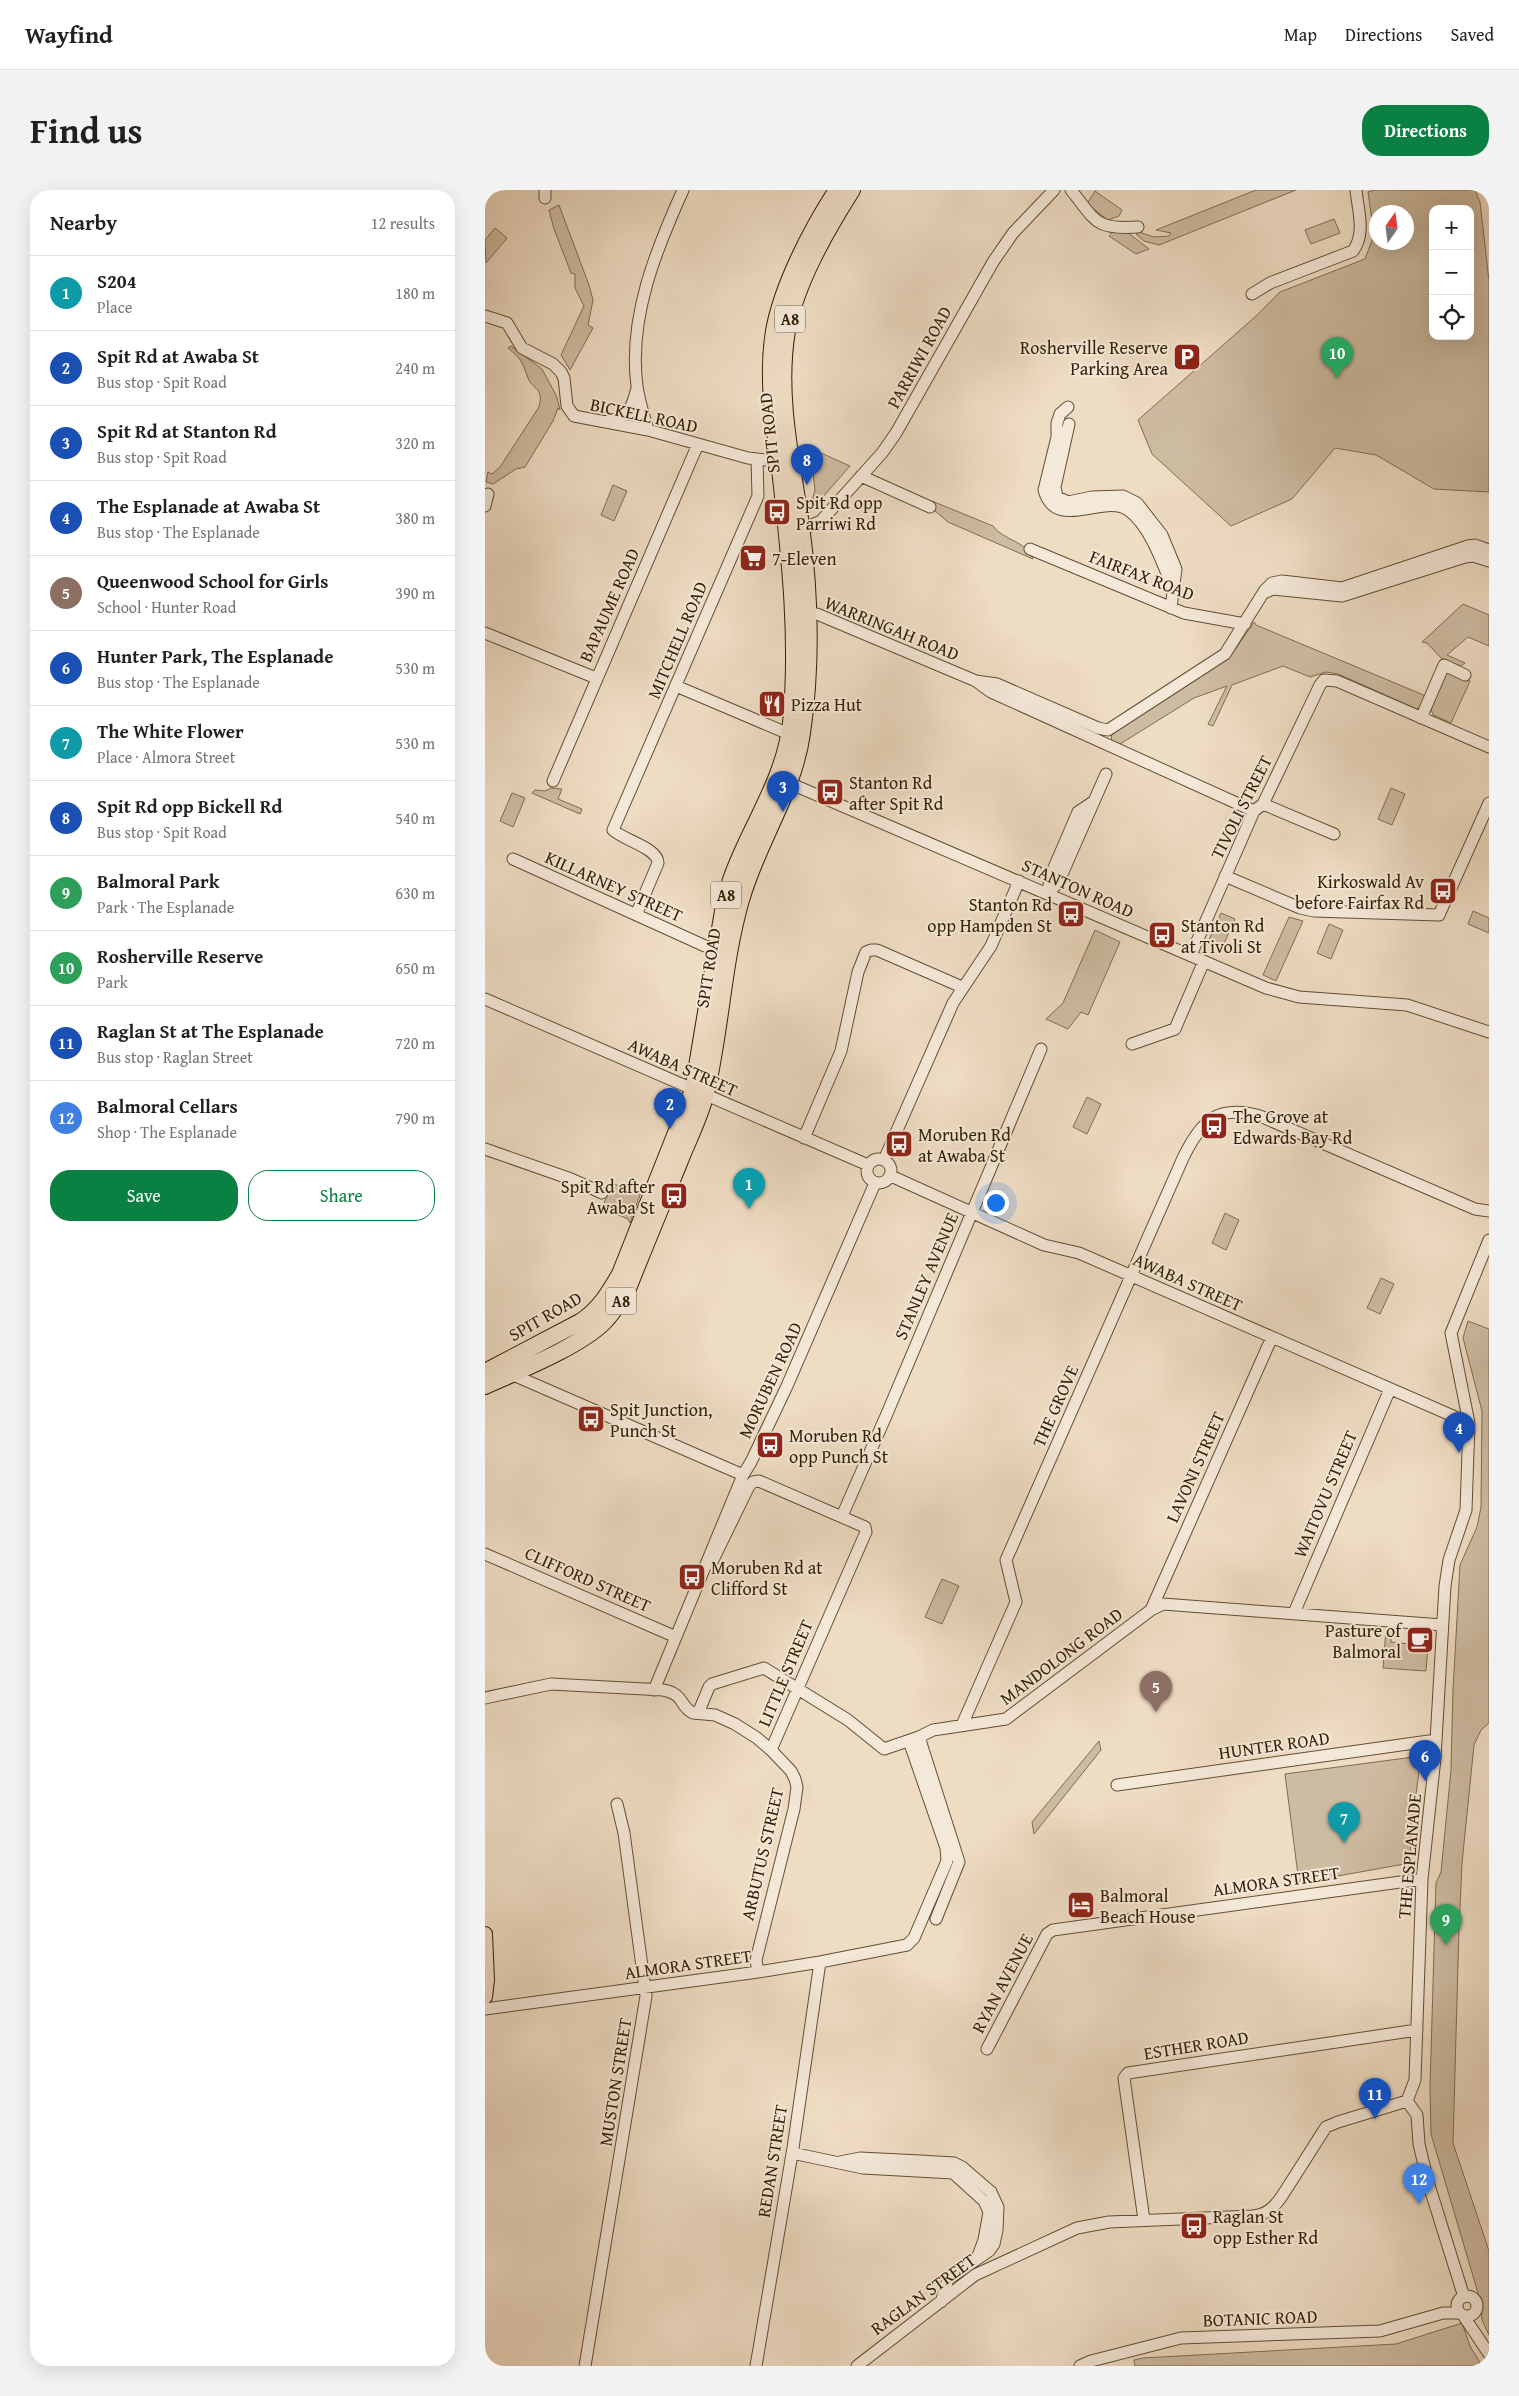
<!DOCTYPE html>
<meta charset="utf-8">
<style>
body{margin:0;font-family:"Gentium Book Plus",serif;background:#f2f2f2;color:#202124}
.controls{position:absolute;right:15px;top:15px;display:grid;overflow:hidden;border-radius:10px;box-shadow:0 5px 20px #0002}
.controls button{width:45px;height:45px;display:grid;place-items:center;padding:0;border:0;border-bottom:1px solid #e0e0e0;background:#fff;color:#202124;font:25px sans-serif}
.compass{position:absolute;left:884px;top:15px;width:45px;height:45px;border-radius:50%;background:#fff;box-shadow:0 5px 20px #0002;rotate:14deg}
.you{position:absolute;left:510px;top:1012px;width:18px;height:18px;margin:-12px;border:4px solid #fff;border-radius:50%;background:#1a73e8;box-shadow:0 0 0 8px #1a73e833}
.badge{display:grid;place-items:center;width:32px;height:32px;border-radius:50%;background:#0b8043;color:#fff;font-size:16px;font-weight:700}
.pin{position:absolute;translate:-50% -41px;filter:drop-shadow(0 1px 2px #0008)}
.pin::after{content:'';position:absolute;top:26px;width:18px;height:15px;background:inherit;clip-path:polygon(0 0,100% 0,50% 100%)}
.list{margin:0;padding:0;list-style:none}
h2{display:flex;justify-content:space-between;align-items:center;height:65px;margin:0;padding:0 20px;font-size:21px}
h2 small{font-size:16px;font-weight:400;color:#757577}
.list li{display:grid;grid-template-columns:32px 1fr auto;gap:15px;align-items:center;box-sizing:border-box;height:75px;padding:0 20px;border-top:1px solid #e0e0e0}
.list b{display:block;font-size:19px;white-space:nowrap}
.list p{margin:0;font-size:16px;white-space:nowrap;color:#757577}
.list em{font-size:16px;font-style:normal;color:#757577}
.actions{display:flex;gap:10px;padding:15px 20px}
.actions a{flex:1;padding:11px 0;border:1px solid #0b8043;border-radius:20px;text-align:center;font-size:18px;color:#0b8043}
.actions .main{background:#0b8043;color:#fff}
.icon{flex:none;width:28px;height:28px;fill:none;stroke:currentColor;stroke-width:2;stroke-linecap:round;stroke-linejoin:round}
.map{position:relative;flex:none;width:1004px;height:2176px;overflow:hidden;border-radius:20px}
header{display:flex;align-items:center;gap:30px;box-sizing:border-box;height:70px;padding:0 25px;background:#fff;border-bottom:1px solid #e0e0e0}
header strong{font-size:24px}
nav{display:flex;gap:28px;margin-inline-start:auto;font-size:18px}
.intro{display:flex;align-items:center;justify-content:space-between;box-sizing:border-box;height:120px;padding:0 30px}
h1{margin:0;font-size:35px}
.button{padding:12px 22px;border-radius:20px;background:#0b8043;color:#fff;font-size:18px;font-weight:700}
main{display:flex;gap:30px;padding:0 30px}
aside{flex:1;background:#fff;border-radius:20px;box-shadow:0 5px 20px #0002}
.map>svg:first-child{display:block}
.green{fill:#cebca2;stroke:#806d52;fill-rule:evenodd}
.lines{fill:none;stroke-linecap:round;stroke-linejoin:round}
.minor-casing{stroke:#624e32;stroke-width:13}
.major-casing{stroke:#331e02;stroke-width:16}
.highway-casing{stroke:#331e02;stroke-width:18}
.minor{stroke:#f4e8d8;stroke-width:11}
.major{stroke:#eedcc3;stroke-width:14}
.highway{stroke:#eedcc3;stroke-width:16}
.labels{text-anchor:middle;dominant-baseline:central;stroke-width:4;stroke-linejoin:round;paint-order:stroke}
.shield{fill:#f4e8d8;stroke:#6d5b42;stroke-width:1}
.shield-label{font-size:16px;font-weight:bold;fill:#331e02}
.poi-label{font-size:18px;fill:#331e02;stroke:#f4e8d8;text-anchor:start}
.street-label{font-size:18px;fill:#331e02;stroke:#f4e8d8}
</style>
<header>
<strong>Wayfind</strong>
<nav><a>Map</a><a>Directions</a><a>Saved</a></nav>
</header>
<div class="intro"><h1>Find us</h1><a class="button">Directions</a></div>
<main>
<aside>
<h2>Nearby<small>12 results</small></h2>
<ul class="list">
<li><span class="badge" style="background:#0f9aa8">1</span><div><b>S204</b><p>Place</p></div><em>180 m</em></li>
<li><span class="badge" style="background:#1a4fb4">2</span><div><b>Spit Rd at Awaba St</b><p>Bus stop · Spit Road</p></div><em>240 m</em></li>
<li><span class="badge" style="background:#1a4fb4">3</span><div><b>Spit Rd at Stanton Rd</b><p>Bus stop · Spit Road</p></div><em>320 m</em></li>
<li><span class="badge" style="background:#1a4fb4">4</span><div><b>The Esplanade at Awaba St</b><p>Bus stop · The Esplanade</p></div><em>380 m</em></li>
<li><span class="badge" style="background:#8d6e63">5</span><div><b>Queenwood School for Girls</b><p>School · Hunter Road</p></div><em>390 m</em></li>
<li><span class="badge" style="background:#1a4fb4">6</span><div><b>Hunter Park, The Esplanade</b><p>Bus stop · The Esplanade</p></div><em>530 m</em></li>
<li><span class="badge" style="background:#0f9aa8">7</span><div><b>The White Flower</b><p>Place · Almora Street</p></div><em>530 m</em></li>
<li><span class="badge" style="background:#1a4fb4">8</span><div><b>Spit Rd opp Bickell Rd</b><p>Bus stop · Spit Road</p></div><em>540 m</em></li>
<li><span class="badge" style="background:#2e9e5b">9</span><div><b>Balmoral Park</b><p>Park · The Esplanade</p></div><em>630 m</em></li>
<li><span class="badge" style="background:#2e9e5b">10</span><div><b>Rosherville Reserve</b><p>Park</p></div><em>650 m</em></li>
<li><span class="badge" style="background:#1a4fb4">11</span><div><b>Raglan St at The Esplanade</b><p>Bus stop · Raglan Street</p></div><em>720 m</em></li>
<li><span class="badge" style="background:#3f7fe0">12</span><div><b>Balmoral Cellars</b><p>Shop · The Esplanade</p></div><em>790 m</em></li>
</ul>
<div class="actions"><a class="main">Save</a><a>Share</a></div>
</aside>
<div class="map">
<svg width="1004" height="2176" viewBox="0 0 1004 2176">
<rect width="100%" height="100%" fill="#eedcc3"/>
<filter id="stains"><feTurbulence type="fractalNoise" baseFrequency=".004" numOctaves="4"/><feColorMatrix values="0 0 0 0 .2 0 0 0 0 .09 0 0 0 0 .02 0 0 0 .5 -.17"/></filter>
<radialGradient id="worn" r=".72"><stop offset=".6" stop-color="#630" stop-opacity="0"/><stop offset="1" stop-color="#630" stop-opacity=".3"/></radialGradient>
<path class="green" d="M771 0H811L674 55 659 51 651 44 654 42 669 47 684 46 686 43 671 40Z
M889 0H990L995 12 1004 91V302L949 299 891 265 850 258 807 309 746 336 667 264 653 230 770 127 795 102 880 69 889 45 883 2ZM948 19H985V146H948ZM922 22V52H892V22Z
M610 1 637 20 634 26 623 30 602 14Z
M74 15 104 95 108 110 103 135 108 138 85 180 76 165 99 116 90 98V84L86 83 69 39 64 20Z
M849 29 855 43 826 54 820 40Z
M10 38 22 48 1 73 0 50Z
M628 41 642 42 664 59 651 64 624 46Z
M26 156 57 179 72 207 75 220 73 218 68 231 40 277 31 279 8 294 1 292 3 282 7 284 15 277 54 217C59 197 48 200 43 188 37 172 37 169 23 158Z
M325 258 365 276 329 317 326 315 330 300Z
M128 295 142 301 129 331 116 325Z
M447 311 508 336C518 350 543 352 548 369L463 332 449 320 450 316Z
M978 414 1004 425V456L983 447 962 465 980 473 976 476 957 469 942 453 937 452Z
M769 432 771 435 941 506 935 518 932 519 853 484 841 482 825 487 798 476 747 495 728 536 723 534 742 496 709 508 632 556 626 553 627 542 745 467Z
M965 483 985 491 966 533 948 525 945 516 960 484Z
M66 598 77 599 73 609 97 619 95 624 47 603 50 600 60 601Z
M906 598 920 604 907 635 893 629Z
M27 603 40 608 28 637 15 631Z
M988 721 1004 728V743L983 734Z
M736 723 750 729 737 758 723 752Z
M804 727 818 731 791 791 778 785Z
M844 734 858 740 846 769 832 763Z
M610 740 635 752 603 825 596 822 583 839 561 829 578 813Z
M602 907 616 914 602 944 588 937Z
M127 993 153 1004 156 1002 145 1033 143 1029 117 1018Z
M740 1023 754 1030 741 1060 727 1053Z
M896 1088 909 1094 895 1124 882 1118Z
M983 1131 1004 1139V1533L996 1540 989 1555 977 1673 974 1738 968 1953 1004 2061V2145L997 2130 996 2113 946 1944 945 1897 951 1693 956 1682 966 1580 968 1500 975 1375 992 1337 996 1317 997 1221 978 1148Z
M457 1389 474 1396 457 1434 440 1427Z
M901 1440 906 1441V1452L943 1456 941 1481 898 1478Z
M614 1551 616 1560 549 1644 547 1632Z
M936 1566 926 1643 925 1673 814 1693 800 1584Z
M977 2133 985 2156 997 2176H650L649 2170 658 2168 911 2154Z"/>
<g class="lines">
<g class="minor-casing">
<path id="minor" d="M60 0V8
M586 0C611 31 610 40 653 37
M767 104 785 93 868 61C881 43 873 21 871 0
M0 126 22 133 37 158 68 174 76 182 79 188 82 216 89 226 163 240 263 268 300 272
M583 217 575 224 572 233V247L559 300C571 343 619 303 643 320 665 335 678 374 688 399
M123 231C144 227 147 218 152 198
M584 234 570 297 572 307 583 312 607 307 638 306 652 313 677 345 691 379 686 418
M163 240C159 226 154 211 152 196 143 128 171 60 198 0
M376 286 445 317
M0 316 3 304
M316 340 336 331 397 263 411 243 508 72 528 43 569 0
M545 359 699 423 760 434
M779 403 788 399 857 406 980 367 988 366 1004 371
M316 425 332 424 491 491 506 502 769 621
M0 443 111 488
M491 491 512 494 613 538 623 540 740 464 780 400 787 393 797 391 857 398 983 356 990 355 1004 360
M191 496 304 544
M936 528 959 475 980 485
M297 590 781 798 814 807 922 815 1004 842
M68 591 213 254
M778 614 849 644
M28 669 220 756 237 759
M740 686 815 718 829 721 954 725 1004 613
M563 704 574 691 621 584
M563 704 565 687 593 622 608 612
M151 725 173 673C173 658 140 651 128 640L273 306 272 270
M706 765 769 621 778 614 835 495 839 490 852 491 1004 557
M0 809 383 975
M647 854 690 839 719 771
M319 948 356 861 373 782 381 762 386 760H392L477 797
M0 959 86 989 117 1003
M382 981a12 12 0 1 1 24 0a12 12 0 1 1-24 0Z
M399 970 468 813 506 756 534 691
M406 986 559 1055 594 1063 984 1233
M26 1184 258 1285
M357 1326 401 1226 556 859
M0 1364 191 1447
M226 1374 264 1296 268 1292 274 1291 380 1337 381 1342 286 1560
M666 1420 787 1147
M809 1423 905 1199
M169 1500 258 1285 266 1272 302 1196 390 993
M0 1508 66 1494 178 1500C200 1504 194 1516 208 1523
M208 1523 214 1521 224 1497 227 1494 279 1478 363 1530 399 1559 434 1547 448 1540 521 1529 666 1420 678 1414 957 1435
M208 1523 230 1525 250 1534 272 1548 286 1560 306 1581 310 1589 312 1597 309 1619 271 1770 273 1782
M477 1535 531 1412 521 1370 698 968C716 931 732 914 775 926L990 1019 1004 1021
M434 1547 474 1672 451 1729
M632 1595 951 1550
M0 1819 273 1782 335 1772 422 1755 429 1748 462 1671 461 1658 424 1551
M502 1859 562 1744 568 1740 937 1689
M922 1911 930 1890 937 1689 950 1568 960 1396 964 1370 981 1320 984 1233 966 1143 1004 1050
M922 1911 932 1925 934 1954 943 1992 979 2107
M307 1963 378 1978 468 1983 499 2011 504 2022 499 2050 493 2066
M355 1972 375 1968 435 1971 469 1973 477 1977 506 2002 513 2017 512 2040 509 2054 504 2061 463 2089 456 2112
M659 2030 639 1888 643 1883 932 1840
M972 2116a10 10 0 1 1 20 0a10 10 0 1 1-20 0Z
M978 2125 1004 2164
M100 2176 161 1806 139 1643 132 1614
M271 2176 308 1958 335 1772
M372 2176 490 2085 592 2038 624 2032 767 2026C781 2025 789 2018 797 2006L841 1937 853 1932 922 1911
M595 2176 606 2171 696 2148 895 2141 958 2123H975"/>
</g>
<g class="major-casing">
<path id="major" d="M0 1744 2 1790 0 1807"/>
</g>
<g class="highway-casing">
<path id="highway" d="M0 1182 95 1132C114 1120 124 1103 135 1084L208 900 240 709C256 648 299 596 306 533 314 451 305 369 296 288 290 239 281 190 289 141 297 96 327 38 352 0
M0 1196C33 1181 94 1157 119 1132 128 1123 135 1112 142 1101 159 1058 177 1015 194 973 203 950 215 927 221 903 236 839 238 772 256 710 272 653 309 602 317 543 327 475 325 403 316 335 307 272 291 205 302 141 311 93 341 41 367 0"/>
</g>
<use href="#minor" class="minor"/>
<use href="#major" class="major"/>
<use href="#highway" class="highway"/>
</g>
<defs>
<g id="parking-square" transform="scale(1.4375)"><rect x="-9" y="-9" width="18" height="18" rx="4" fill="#8f2418" stroke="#f4e8d8"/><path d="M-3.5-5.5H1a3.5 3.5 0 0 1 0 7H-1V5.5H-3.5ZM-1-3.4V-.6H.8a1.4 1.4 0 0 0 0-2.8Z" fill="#fff"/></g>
<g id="bus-square" transform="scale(1.4375)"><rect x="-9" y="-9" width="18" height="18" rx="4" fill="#8f2418" stroke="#f4e8d8"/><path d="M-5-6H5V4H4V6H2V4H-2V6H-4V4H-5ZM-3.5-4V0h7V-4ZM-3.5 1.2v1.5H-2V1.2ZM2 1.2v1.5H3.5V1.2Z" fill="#fff"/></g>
<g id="supermarket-square" transform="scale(1.4375)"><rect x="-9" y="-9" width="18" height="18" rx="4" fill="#8f2418" stroke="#f4e8d8"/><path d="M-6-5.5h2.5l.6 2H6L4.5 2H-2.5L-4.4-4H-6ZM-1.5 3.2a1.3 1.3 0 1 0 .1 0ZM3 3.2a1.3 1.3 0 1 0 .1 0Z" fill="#fff"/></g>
<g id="restaurant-square" transform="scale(1.4375)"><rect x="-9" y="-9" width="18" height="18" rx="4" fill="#8f2418" stroke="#f4e8d8"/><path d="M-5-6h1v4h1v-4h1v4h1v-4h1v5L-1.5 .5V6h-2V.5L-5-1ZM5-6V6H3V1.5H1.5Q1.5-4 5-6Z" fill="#fff"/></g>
<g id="cafe-square" transform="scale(1.4375)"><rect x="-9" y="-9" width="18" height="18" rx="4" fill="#8f2418" stroke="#f4e8d8"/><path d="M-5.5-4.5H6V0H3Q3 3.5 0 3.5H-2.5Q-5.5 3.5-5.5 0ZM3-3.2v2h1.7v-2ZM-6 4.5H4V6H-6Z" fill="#fff"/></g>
<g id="hotel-square" transform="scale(1.4375)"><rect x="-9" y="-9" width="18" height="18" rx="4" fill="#8f2418" stroke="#f4e8d8"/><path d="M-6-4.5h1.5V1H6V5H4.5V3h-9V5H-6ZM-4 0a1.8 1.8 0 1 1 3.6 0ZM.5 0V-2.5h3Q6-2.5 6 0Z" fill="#fff"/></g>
</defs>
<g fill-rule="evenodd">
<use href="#parking-square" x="702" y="167"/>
<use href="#bus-square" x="292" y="322"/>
<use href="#supermarket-square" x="268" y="368"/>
<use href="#restaurant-square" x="287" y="514"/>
<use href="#bus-square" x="345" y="602"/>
<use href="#bus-square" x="958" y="701"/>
<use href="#bus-square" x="586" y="724"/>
<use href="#bus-square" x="677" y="745"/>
<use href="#bus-square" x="729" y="936"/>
<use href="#bus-square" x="414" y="954"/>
<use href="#bus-square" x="189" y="1006"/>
<use href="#bus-square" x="106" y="1229"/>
<use href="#bus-square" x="285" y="1255"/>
<use href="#bus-square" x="207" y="1387"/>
<use href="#cafe-square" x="935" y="1450"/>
<use href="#hotel-square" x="596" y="1715"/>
<use href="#bus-square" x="709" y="2036"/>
</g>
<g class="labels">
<g class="shield">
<rect x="290" y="115.5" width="30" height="27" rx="4"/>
<rect x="226" y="691.5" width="30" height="27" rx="4"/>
<rect x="121" y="1097.5" width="30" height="27" rx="4"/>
</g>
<g class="shield-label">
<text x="305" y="129">A8</text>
<text x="241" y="705">A8</text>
<text x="136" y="1111">A8</text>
</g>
<g class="poi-label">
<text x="683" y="157" text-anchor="end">Rosherville Reserve<tspan x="683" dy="21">Parking Area</tspan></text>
<text x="311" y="312">Spit Rd opp<tspan x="311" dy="21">Parriwi Rd</tspan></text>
<text x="287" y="368">7-Eleven</text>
<text x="306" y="514">Pizza Hut</text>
<text x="364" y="592">Stanton Rd<tspan x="364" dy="21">after Spit Rd</tspan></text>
<text x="939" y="691" text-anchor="end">Kirkoswald Av<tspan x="939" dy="21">before Fairfax Rd</tspan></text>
<text x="567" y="714" text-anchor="end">Stanton Rd<tspan x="567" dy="21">opp Hampden St</tspan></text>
<text x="696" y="735">Stanton Rd<tspan x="696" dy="21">at Tivoli St</tspan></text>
<text x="748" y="926">The Grove at<tspan x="748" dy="21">Edwards Bay Rd</tspan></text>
<text x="433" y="944">Moruben Rd<tspan x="433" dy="21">at Awaba St</tspan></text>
<text x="170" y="996" text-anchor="end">Spit Rd after<tspan x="170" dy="21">Awaba St</tspan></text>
<text x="125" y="1219">Spit Junction,<tspan x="125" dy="21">Punch St</tspan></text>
<text x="304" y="1245">Moruben Rd<tspan x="304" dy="21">opp Punch St</tspan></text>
<text x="226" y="1377">Moruben Rd at<tspan x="226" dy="21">Clifford St</tspan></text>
<text x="916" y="1440" text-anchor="end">Pasture of<tspan x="916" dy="21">Balmoral</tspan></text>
<text x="615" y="1705">Balmoral<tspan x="615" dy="21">Beach House</tspan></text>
<text x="728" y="2026">Raglan St<tspan x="728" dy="21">opp Esther Rd</tspan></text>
</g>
<g class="street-label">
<text transform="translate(434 167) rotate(-61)">PARRIWI ROAD</text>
<text transform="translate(159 225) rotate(12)">BICKELL ROAD</text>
<text transform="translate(284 243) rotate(-96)">SPIT ROAD</text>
<text transform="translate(657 385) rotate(21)">FAIRFAX ROAD</text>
<text transform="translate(124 415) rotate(-66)">BAPAUME ROAD</text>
<text transform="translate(407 438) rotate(22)">WARRINGAH ROAD</text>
<text transform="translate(192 450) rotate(-67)">MITCHELL ROAD</text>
<text transform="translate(756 617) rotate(-63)">TIVOLI STREET</text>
<text transform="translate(129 696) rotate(24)">KILLARNEY STREET</text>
<text transform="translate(593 698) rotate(24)">STANTON ROAD</text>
<text transform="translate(223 778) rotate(-81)">SPIT ROAD</text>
<text transform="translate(198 877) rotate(24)">AWABA STREET</text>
<text transform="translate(441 1086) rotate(-67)">STANLEY AVENUE</text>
<text transform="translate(703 1092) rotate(24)">AWABA STREET</text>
<text transform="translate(60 1126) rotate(-30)">SPIT ROAD</text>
<text transform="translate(285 1190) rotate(-65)">MORUBEN ROAD</text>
<text transform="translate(570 1216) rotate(-66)">THE GROVE</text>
<text transform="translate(710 1277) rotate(-66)">LAVONI STREET</text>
<text transform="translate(840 1304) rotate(-67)">WAITOVU STREET</text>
<text transform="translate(103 1389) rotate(24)">CLIFFORD STREET</text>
<text transform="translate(576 1466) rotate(-37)">MANDOLONG ROAD</text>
<text transform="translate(300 1483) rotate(-67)">LITTLE STREET</text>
<text transform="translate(789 1555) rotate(-8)">HUNTER ROAD</text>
<text transform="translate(277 1664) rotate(-77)">ARBUTUS STREET</text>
<text transform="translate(924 1666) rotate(-85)">THE ESPLANADE</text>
<text transform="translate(791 1691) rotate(-8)">ALMORA STREET</text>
<text transform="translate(203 1774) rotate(-8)">ALMORA STREET</text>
<text transform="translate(517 1793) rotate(-62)">RYAN AVENUE</text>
<text transform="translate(711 1855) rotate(-9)">ESTHER ROAD</text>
<text transform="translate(130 1892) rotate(-81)">MUSTON STREET</text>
<text transform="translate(287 1971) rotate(-81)">REDAN STREET</text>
<text transform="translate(438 2104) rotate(-36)">RAGLAN STREET</text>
<text transform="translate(775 2128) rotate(-2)">BOTANIC ROAD</text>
</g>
</g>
<rect width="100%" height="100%" filter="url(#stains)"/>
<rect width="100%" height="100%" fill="url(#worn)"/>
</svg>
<div class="controls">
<button>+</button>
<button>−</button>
<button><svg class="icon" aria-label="locate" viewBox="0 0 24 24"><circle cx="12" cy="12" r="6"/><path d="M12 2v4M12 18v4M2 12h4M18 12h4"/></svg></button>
</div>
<svg class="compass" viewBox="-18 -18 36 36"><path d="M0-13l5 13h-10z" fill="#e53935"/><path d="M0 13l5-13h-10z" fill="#757577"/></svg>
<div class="you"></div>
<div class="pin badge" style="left:264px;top:1019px;background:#0f9aa8">1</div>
<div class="pin badge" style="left:185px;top:939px;background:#1a4fb4">2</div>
<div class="pin badge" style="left:298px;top:622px;background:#1a4fb4">3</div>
<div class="pin badge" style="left:974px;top:1263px;background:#1a4fb4">4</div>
<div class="pin badge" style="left:671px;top:1522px;background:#8d6e63">5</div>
<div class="pin badge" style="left:940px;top:1591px;background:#1a4fb4">6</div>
<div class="pin badge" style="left:859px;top:1653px;background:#0f9aa8">7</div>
<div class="pin badge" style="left:322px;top:295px;background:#1a4fb4">8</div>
<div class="pin badge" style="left:961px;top:1755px;background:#2e9e5b">9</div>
<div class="pin badge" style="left:852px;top:188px;background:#2e9e5b">10</div>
<div class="pin badge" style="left:890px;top:1929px;background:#1a4fb4">11</div>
<div class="pin badge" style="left:934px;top:2014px;background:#3f7fe0">12</div>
</div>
</main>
